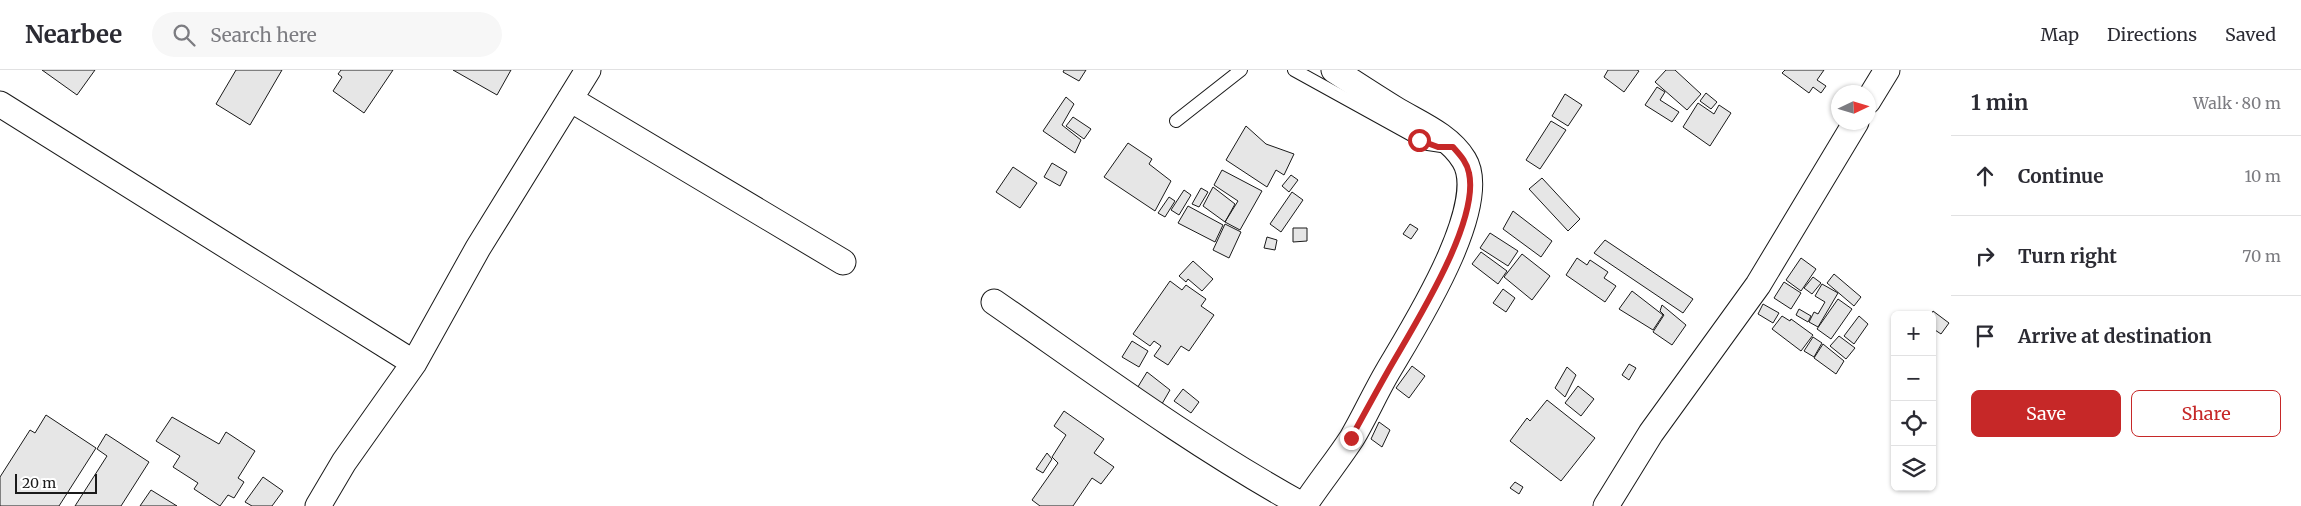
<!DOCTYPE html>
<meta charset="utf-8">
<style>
body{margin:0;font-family:Merriweather,serif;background:#f7f7f7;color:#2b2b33}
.controls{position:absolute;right:15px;bottom:15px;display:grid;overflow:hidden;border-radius:8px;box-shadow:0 1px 4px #0004}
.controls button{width:45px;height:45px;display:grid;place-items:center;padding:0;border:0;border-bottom:1px solid #e1e1e2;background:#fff;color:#2b2b33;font:25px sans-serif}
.compass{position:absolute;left:1831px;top:15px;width:45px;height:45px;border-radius:50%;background:#fff;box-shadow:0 1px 4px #0004;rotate:86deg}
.scale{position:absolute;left:15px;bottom:12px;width:82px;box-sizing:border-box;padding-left:5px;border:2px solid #1a1a1a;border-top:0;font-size:14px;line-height:18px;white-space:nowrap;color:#1a1a1a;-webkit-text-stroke:4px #fff;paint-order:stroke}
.stop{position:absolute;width:15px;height:15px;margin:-11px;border:4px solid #c62828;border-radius:50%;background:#fff}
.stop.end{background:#c62828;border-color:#fff;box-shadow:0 1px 5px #0008}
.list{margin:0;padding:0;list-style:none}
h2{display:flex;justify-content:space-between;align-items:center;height:65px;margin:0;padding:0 20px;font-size:21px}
h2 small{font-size:16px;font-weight:400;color:#7c7c81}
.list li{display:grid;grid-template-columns:32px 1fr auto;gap:15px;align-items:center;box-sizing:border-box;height:80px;padding:0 20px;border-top:1px solid #e1e1e2}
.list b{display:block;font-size:19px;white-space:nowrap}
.list em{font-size:16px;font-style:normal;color:#7c7c81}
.actions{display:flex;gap:10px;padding:15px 20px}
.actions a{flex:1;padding:11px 0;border:1px solid #c62828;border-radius:8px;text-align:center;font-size:18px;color:#c62828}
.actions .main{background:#c62828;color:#fff}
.icon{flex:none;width:28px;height:28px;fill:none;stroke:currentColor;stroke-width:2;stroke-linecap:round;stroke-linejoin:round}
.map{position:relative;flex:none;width:1951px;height:436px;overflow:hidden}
header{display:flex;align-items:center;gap:30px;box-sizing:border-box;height:70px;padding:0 25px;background:#fff;border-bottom:1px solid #e1e1e2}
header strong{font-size:24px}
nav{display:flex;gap:28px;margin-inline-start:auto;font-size:18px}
.search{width:350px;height:45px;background:#f7f7f7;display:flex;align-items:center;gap:12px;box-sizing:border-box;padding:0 18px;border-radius:28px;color:#7c7c81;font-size:19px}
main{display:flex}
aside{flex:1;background:#fff}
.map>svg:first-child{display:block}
.building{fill:#e6e6e6;stroke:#1a1a1a}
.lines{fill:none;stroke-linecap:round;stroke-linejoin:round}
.lane-casing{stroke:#1a1a1a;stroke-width:14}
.street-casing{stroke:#1a1a1a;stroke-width:27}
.lane{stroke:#fff;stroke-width:12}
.street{stroke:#fff;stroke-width:25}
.route{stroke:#c62828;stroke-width:6}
</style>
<header>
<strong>Nearbee</strong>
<div class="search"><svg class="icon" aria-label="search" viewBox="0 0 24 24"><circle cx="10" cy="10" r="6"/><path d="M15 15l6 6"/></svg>Search here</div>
<nav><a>Map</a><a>Directions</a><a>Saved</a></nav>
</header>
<main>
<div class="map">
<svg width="1951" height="436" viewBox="0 0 1951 436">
<rect width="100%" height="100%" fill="#fff"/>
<path class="building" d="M42 0H95L77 25Z
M236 0H282L250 55 216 34Z
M341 0H393L364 43 333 21 342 7 338 4Z
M453 0H511L497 25Z
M1064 0H1086L1079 11 1063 2Z
M1608 0H1637L1639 1 1624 22 1604 7Z
M1666 0H1675L1701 24 1687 40 1655 12Z
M1785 0H1824L1817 10 1826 16 1821 23 1813 17 1809 23 1782 3Z
M1657 17 1665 22 1660 30 1679 42 1672 52 1645 35Z
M1706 23 1717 32 1711 39 1700 31Z
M1565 24 1582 35 1568 56 1552 46Z
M1066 27 1074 34 1062 55 1081 70 1075 83 1043 61Z
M1698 33 1714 44 1719 35 1731 43 1710 76 1683 57Z
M1073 47 1091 59 1084 69 1066 56Z
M1551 51 1566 60 1540 99 1526 90Z
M1246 56 1266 74 1294 84 1284 105 1276 100 1267 117 1226 90Z
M1128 73 1152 89 1149 94 1171 111 1155 141 1104 107Z
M1052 93 1067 102 1060 116 1044 107Z
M1013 97 1037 113 1020 138 996 122Z
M1222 100 1262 121 1240 160 1225 152 1238 131 1214 115Z
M1291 105 1298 110 1289 122 1282 116Z
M1542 108 1580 149 1568 161 1529 119Z
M1213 117 1235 134 1225 152 1203 136Z
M1201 118 1208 122 1199 137 1192 134Z
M1184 120 1191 125 1179 145 1171 140Z
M1292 122 1303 130 1281 162 1270 154Z
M1169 127 1175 131 1165 147 1158 143Z
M1188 136 1223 155 1215 172 1178 153Z
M1513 141 1552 171 1541 187 1503 159Z
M1225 154 1241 162 1229 188 1213 180Z
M1410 154 1418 159 1411 169 1403 164Z
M1293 158H1307V171L1293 172Z
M1490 163 1518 181 1508 196 1480 178Z
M1267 167 1277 170 1275 180 1264 178Z
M1605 170 1693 229 1683 243 1594 183Z
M1481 182 1507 201 1498 214 1472 194Z
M1522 184 1550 206 1532 230 1504 207Z
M1577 188 1587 195 1590 190 1608 202 1604 208 1616 216 1605 232 1566 205Z
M1801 188 1816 199 1801 221 1786 210Z
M1193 191 1213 209 1202 221 1188 209 1186 212 1179 206Z
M1834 204 1861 227 1854 236 1827 213Z
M1813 207 1821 213 1812 224 1804 218Z
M1170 211 1182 220 1186 215 1206 229 1201 236 1214 245 1189 281 1181 276 1168 295 1154 286 1161 276 1154 271 1150 276 1133 264Z
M1784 212 1801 223 1791 239 1774 228Z
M1822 214 1838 223 1818 257 1809 252 1814 242 1818 244 1825 232 1815 226Z
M1503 219 1515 228 1506 242 1493 233Z
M1632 221 1663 245 1653 260 1619 239Z
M1838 229 1852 239 1831 269 1817 259Z
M1763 234 1779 243 1773 253 1758 244Z
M1662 235 1686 255 1672 275 1653 262 1664 245 1660 241Z
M1799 239 1811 246 1808 252 1796 245Z
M1933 241 1949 253 1941 264 1932 258V245H1931Z
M1782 246 1790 251 1791 249 1813 265 1801 281 1772 259Z
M1859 246 1868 254 1854 274 1844 266Z
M1839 266 1855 278 1846 289 1830 276Z
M1813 267 1822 273 1814 287 1804 281Z
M1132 271 1148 281 1139 297 1122 287Z
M1823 274 1844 291 1836 304 1814 288Z
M1629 294 1636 298 1629 310 1622 305Z
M1412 296 1425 306 1409 328 1396 318Z
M1567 297 1576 305 1565 327 1555 318Z
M1147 302 1170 320 1159 339 1136 320Z
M1578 316 1594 329 1581 346 1565 333Z
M1183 319 1199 332 1191 343 1174 331Z
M1547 330 1595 368 1561 411 1510 371 1527 348 1530 351Z
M1064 341 1104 369 1094 383 1114 397 1101 414 1092 408 1073 436H1040L1032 430 1058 393 1052 387 1066 365 1054 356Z
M46 345 96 378 59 436H0V407L30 360 35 363Z
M172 347 219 374 226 362 255 381 238 408 244 412 234 428 228 425 220 436 194 419 198 413 173 397 180 386 156 371Z
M1379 352 1390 360 1382 377 1371 369Z
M106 364 149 392 121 436H75L107 386 97 379Z
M1047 383 1052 389 1043 403 1036 399Z
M263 407 283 421 272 436H252L245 432Z
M1515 412 1523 417 1519 424 1510 418Z
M151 420 177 436H140Z"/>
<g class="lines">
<g class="lane-casing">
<path id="lane" d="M1294 0 1428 74 1448 77
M1176 51 1241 0"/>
</g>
<g class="street-casing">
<path id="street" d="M570 29 843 192
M1868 31 1887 0
M0 34 414 293
M994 232C1095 302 1195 376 1304 436 1319 413 1337 391 1352 368 1365 346 1375 323 1388 301 1412 260 1492 135 1464 90 1449 65 1418 53 1395 39 1374 26 1354 13 1334 0
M318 436 344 392 414 293 478 178 588 0
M1606 436 1651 363 1758 215 1856 52"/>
</g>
<use href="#lane" class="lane"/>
<use href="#street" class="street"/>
</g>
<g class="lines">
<path class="route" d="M1351 368C1363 346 1375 324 1388 301 1413 257 1480 153 1469 103 1467 92 1460 85 1453 77H1438L1419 70"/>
</g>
</svg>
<div class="controls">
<button>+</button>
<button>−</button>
<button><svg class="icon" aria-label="locate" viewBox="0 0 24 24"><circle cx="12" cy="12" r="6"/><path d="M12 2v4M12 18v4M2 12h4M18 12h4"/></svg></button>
<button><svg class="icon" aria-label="layers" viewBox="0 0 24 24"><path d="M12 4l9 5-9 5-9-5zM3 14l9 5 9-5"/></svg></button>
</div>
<svg class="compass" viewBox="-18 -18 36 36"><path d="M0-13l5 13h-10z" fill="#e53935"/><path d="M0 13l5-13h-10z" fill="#7c7c81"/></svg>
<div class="scale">20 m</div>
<div class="stop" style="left:1419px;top:70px"></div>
<div class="stop end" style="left:1351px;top:368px"></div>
</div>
<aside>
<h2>1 min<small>Walk · 80 m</small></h2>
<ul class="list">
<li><svg class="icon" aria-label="ahead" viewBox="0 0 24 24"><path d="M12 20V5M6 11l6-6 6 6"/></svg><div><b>Continue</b></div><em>10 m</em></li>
<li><svg class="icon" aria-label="right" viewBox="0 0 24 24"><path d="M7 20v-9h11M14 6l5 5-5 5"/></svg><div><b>Turn right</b></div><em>70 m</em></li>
<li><svg class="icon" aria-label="arrive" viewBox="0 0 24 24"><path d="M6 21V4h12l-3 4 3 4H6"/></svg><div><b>Arrive at destination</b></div></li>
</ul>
<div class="actions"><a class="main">Save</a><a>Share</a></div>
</aside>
</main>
